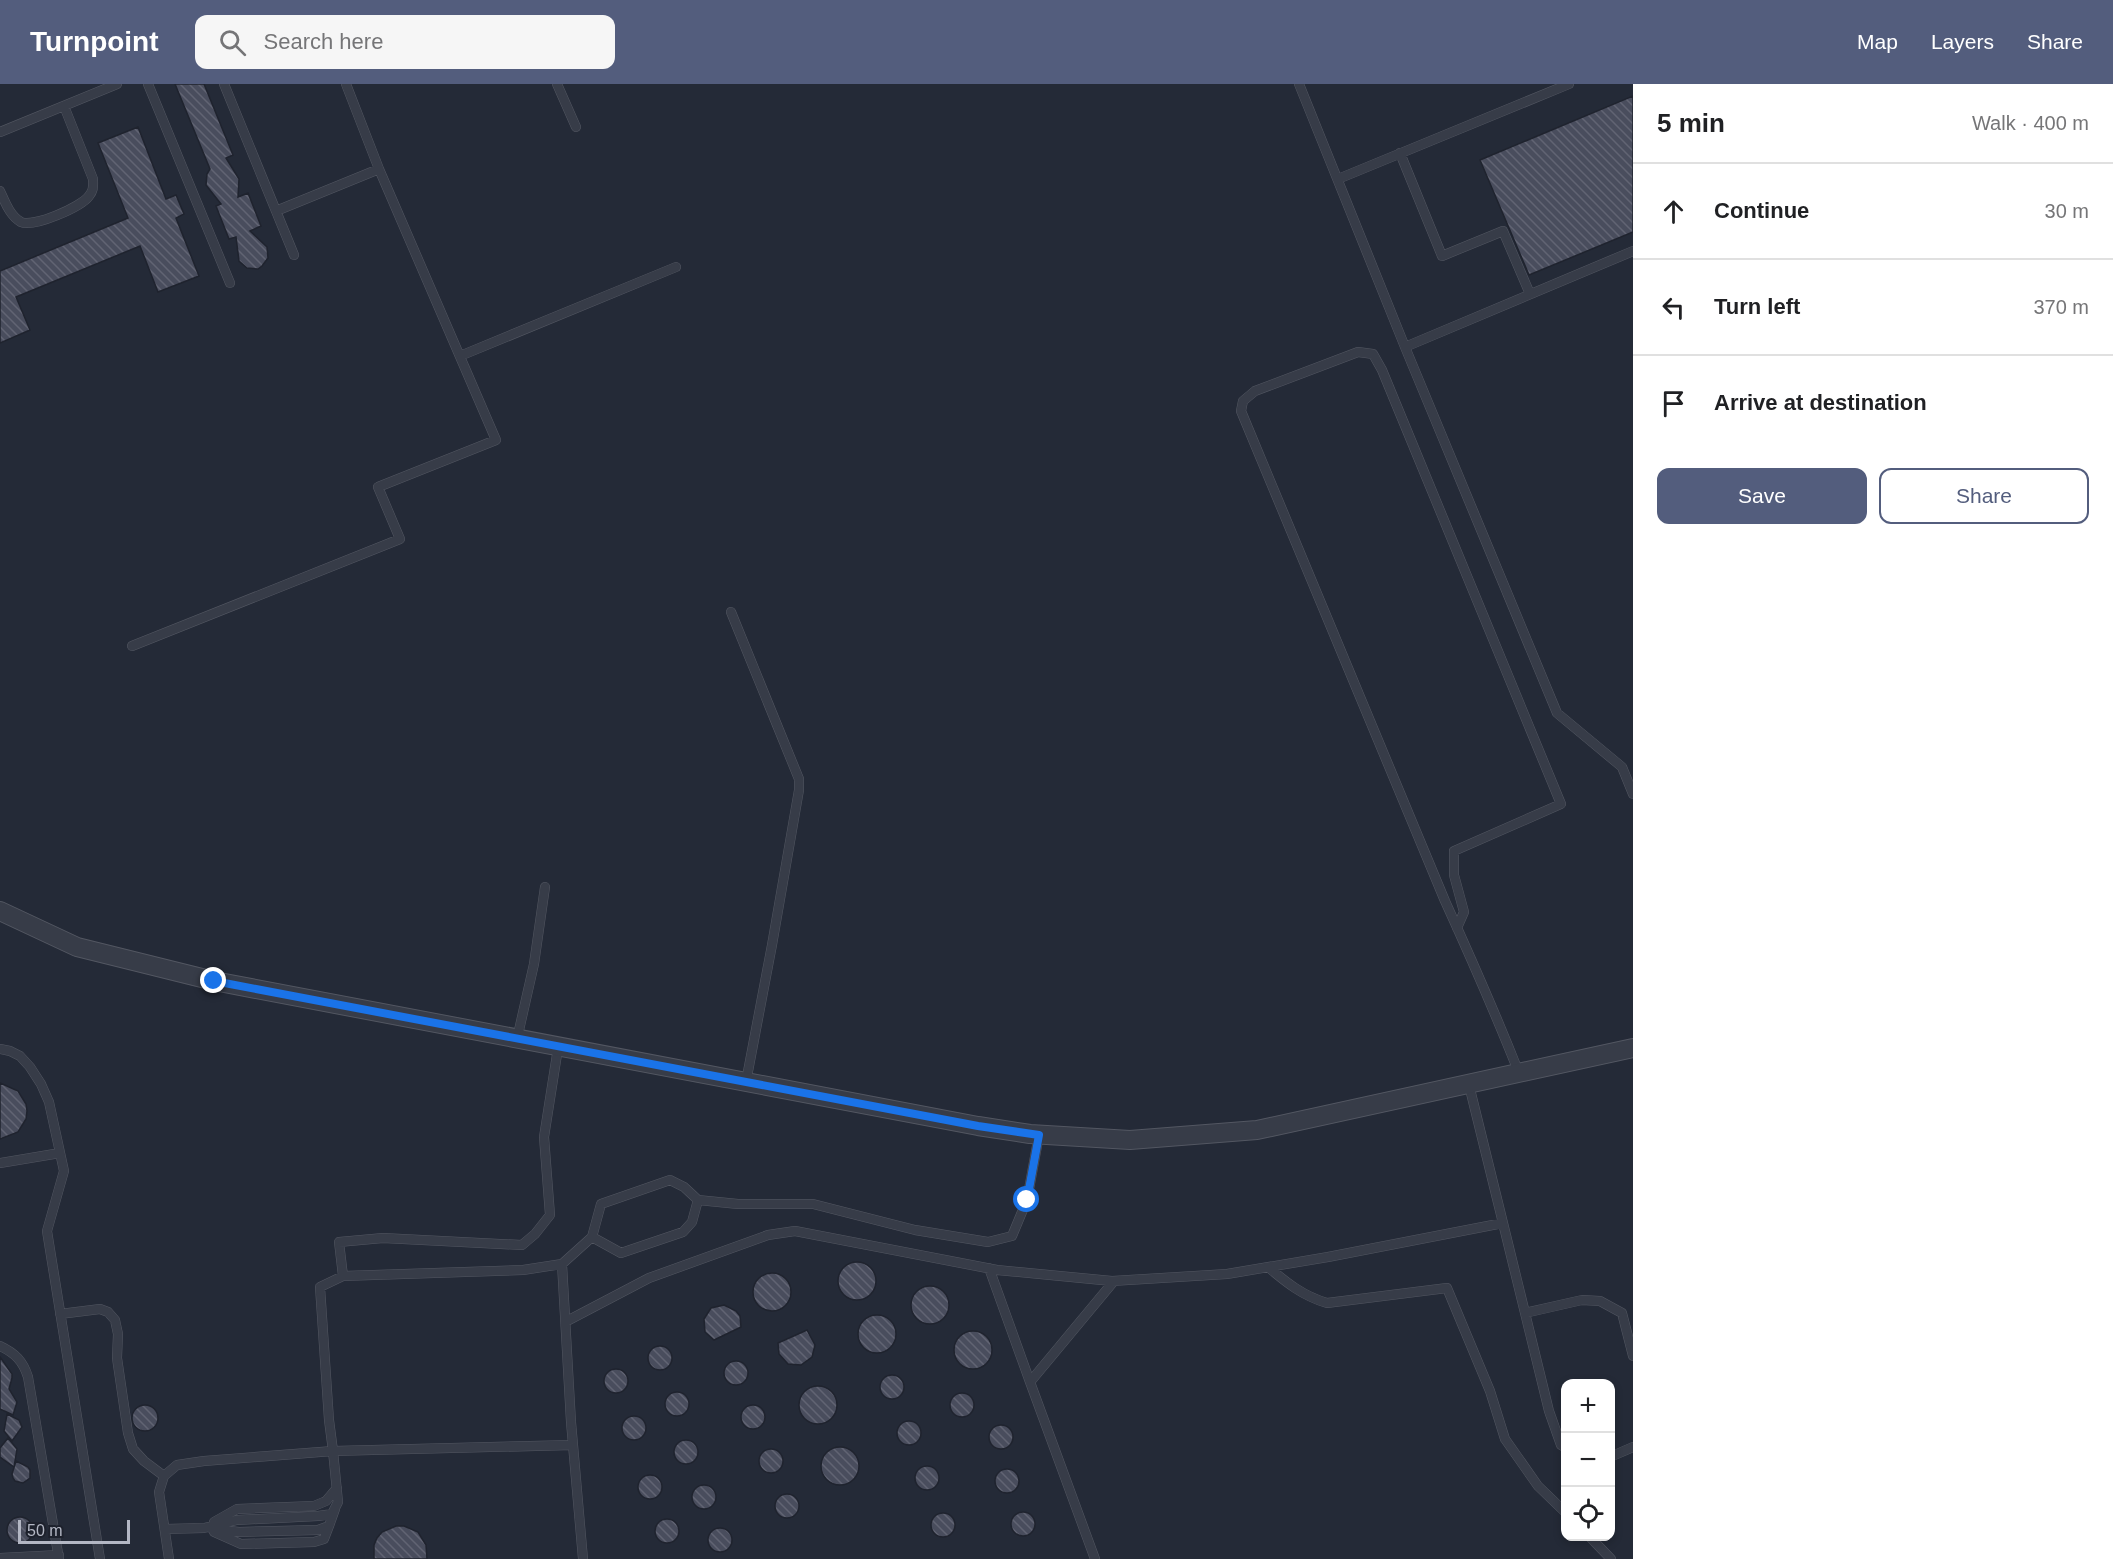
<!DOCTYPE html>
<meta charset="utf-8">
<style>
body{margin:0;font-family:Arial,sans-serif;background:#f6f6f6;color:#202124}
.controls{position:absolute;right:18px;bottom:18px;display:grid;overflow:hidden;border-radius:12px;box-shadow:0 3px 9px #0003}
.controls button{width:54px;height:54px;display:grid;place-items:center;padding:0;border:0;border-bottom:2px solid #e0e0e0;background:#fff;color:#202124;font:30px sans-serif}
.scale{position:absolute;left:18px;bottom:15px;width:112px;box-sizing:border-box;padding-left:6px;border:3px solid #b3b7c4;border-top:0;font-size:16px;line-height:21px;white-space:nowrap;color:#b3b7c4;-webkit-text-stroke:4px #1d212c;paint-order:stroke}
.stop{position:absolute;width:18px;height:18px;margin:-14px;border:4px solid #1a73e8;border-radius:50%;background:#fff}
.stop.end{background:#1a73e8;border-color:#fff;box-shadow:0 2px 6px #0008}
.list{margin:0;padding:0;list-style:none}
h2{display:flex;justify-content:space-between;align-items:center;height:78px;margin:0;padding:0 24px;font-size:26px}
h2 small{font-size:20px;font-weight:400;color:#757577}
.list li{display:grid;grid-template-columns:39px 1fr auto;gap:18px;align-items:center;box-sizing:border-box;height:96px;padding:0 24px;border-top:2px solid #e0e0e0}
.list b{display:block;font-size:22px;white-space:nowrap}
.list em{font-size:20px;font-style:normal;color:#757577}
.actions{display:flex;gap:12px;padding:18px 24px}
.actions a{flex:1;padding:14px 0;border:2px solid #535d7d;border-radius:12px;text-align:center;font-size:21px;color:#535d7d}
.actions .main{background:#535d7d;color:#fff}
.icon{flex:none;width:33px;height:33px;fill:none;stroke:currentColor;stroke-width:2;stroke-linecap:round;stroke-linejoin:round}
.map{position:relative;flex:none;width:1633px;height:1475px;overflow:hidden}
header{display:flex;align-items:center;gap:36px;box-sizing:border-box;height:84px;padding:0 30px;background:#535d7d;color:#fff}
header strong{font-size:28px}
nav{display:flex;gap:33px;margin-inline-start:auto;font-size:21px}
.search{width:420px;height:54px;background:#f6f6f6;display:flex;align-items:center;gap:15px;box-sizing:border-box;padding:0 21px;border-radius:12px;color:#757577;font-size:22px}
main{display:flex}
aside{flex:1;background:#fff}
.map>svg:first-child{display:block}
.building{fill:url(#building-back-hatch);stroke:#1f232e;stroke-width:1.5}
.lines{fill:none;stroke-linecap:round;stroke-linejoin:round}
.service-casing{stroke:#535762;stroke-width:10}
.minor-casing{stroke:#535762;stroke-width:20}
.service{stroke:#373c48;stroke-width:9}
.minor{stroke:#373c48;stroke-width:18}
.route{stroke:#1a73e8;stroke-width:8}
</style>
<header>
<strong>Turnpoint</strong>
<div class="search"><svg class="icon" aria-label="search" viewBox="0 0 24 24"><circle cx="10" cy="10" r="6"/><path d="M15 15l6 6"/></svg>Search here</div>
<nav><a>Map</a><a>Layers</a><a>Share</a></nav>
</header>
<main>
<div class="map">
<svg width="1633" height="1475" viewBox="0 0 1633 1475">
<defs>
<pattern id="building-back-hatch" width="6" height="6" patternUnits="userSpaceOnUse" patternTransform="scale(1.5)"><rect width="6" height="6" fill="#494d5d"/><path d="M-1 5l2 2M0 0l6 6M5-1l2 2" fill="none" stroke="#616473"/></pattern>
</defs>
<rect width="100%" height="100%" fill="#242a37"/>
<path class="building" d="M175 0H204L233 71 226 74 239 95 238 113 248 109 261 142 250 147 267 163 268 174 262 182 258 185 247 184 239 177 236 153 229 155 216 122 221 120 206 101 207 90 210 85Z
M1633 12V148L1529 191 1480 76Z
M138 43 166 115 176 111 184 130 176 134 199 192 158 208 140 162 16 213 30 246 0 259V187L128 134 98 59Z
M0 999 18 1007 26 1020 27 1027 26 1035 18 1048 0 1055Z
M838 1197a19 19 0 1 1 38 0a19 19 0 1 1-38 0Z
M753 1208a19 19 0 1 1 38 0a19 19 0 1 1-38 0Z
M911 1221a19 19 0 1 1 38 0a19 19 0 1 1-38 0Z
M724 1221 736 1227 740 1232 741 1243 714 1256 705 1248 704 1235 711 1224Z
M858 1250a19 19 0 1 1 38 0a19 19 0 1 1-38 0Z
M807 1246 815 1261 812 1273 801 1281 788 1280 779 1270 778 1259Z
M954 1266a19 19 0 1 1 38 0a19 19 0 1 1-38 0Z
M648 1274a12 12 0 1 1 24 0a12 12 0 1 1-24 0Z
M0 1273 12 1290V1294L9 1305 17 1318 13 1331 0 1325Z
M724 1289a12 12 0 1 1 24 0a12 12 0 1 1-24 0Z
M604 1297a12 12 0 1 1 24 0a12 12 0 1 1-24 0Z
M880 1303a12 12 0 1 1 24 0a12 12 0 1 1-24 0Z
M799 1321a19 19 0 1 1 38 0a19 19 0 1 1-38 0Z
M665 1320a12 12 0 1 1 24 0a12 12 0 1 1-24 0Z
M950 1321a12 12 0 1 1 24 0a12 12 0 1 1-24 0Z
M132 1334a13 13 0 1 1 26 0a13 13 0 1 1-26 0Z
M741 1333a12 12 0 1 1 24 0a12 12 0 1 1-24 0Z
M7 1330 19 1336 22 1343 12 1357 4 1347Z
M622 1344a12 12 0 1 1 24 0a12 12 0 1 1-24 0Z
M897 1349a12 12 0 1 1 24 0a12 12 0 1 1-24 0Z
M989 1353a12 12 0 1 1 24 0a12 12 0 1 1-24 0Z
M8 1354 17 1365 14 1383 0 1373V1364Z
M674 1368a12 12 0 1 1 24 0a12 12 0 1 1-24 0Z
M821 1382a19 19 0 1 1 38 0a19 19 0 1 1-38 0Z
M759 1377a12 12 0 1 1 24 0a12 12 0 1 1-24 0Z
M16 1377 28 1383 30 1386V1394L23 1399 15 1397 13 1394 12 1390Z
M915 1394a12 12 0 1 1 24 0a12 12 0 1 1-24 0Z
M995 1397a12 12 0 1 1 24 0a12 12 0 1 1-24 0Z
M638 1403a12 12 0 1 1 24 0a12 12 0 1 1-24 0Z
M692 1413a12 12 0 1 1 24 0a12 12 0 1 1-24 0Z
M775 1422a12 12 0 1 1 24 0a12 12 0 1 1-24 0Z
M1011 1440a12 12 0 1 1 24 0a12 12 0 1 1-24 0Z
M931 1441a12 12 0 1 1 24 0a12 12 0 1 1-24 0Z
M7 1446a13 13 0 1 1 26 0a13 13 0 1 1-26 0Z
M655 1447a12 12 0 1 1 24 0a12 12 0 1 1-24 0Z
M396 1442H404L418 1448 426 1461 427 1475H374V1461L377 1454 382 1448Z
M708 1456a12 12 0 1 1 24 0a12 12 0 1 1-24 0Z"/>
<g class="lines">
<g class="service-casing">
<path id="service" d="M148 0 230 199
M224 0 294 171
M557 0 576 43
M1299 0 1405 263 1557 629 1622 683 1633 710
M0 48 117 0
M1400 69 1442 172 1503 147 1530 210
M1338 95 1569 0
M0 107C5 118 10 132 21 138 33 144 81 123 89 112 94 106 93 102 93 95L64 22
M276 127 379 85 346 0
M1405 263 1633 167
M460 272 676 183
M731 528 799 695V706L772 861 746 998
M132 562 400 455 378 403 496 356 379 85
M1457 844 1464 828 1454 791V767L1561 720 1382 286 1373 270 1358 268 1255 307 1243 317 1241 327 1445 817C1471 874 1496 931 1519 989
M517 955 534 880 545 803
M0 965 10 967 20 972 30 983 41 1000 49 1018 64 1087 47 1147 100 1475
M0 1079 60 1069
M1503 1139 1549 1327 1561 1361 1566 1364
M592 1153 621 1169 683 1148 692 1138 698 1116
M562 1180 592 1153 601 1120 670 1096 684 1103 698 1116 738 1120H813L915 1146 988 1158 1012 1152 1027 1116 1039 1051
M1268 1183C1287 1199 1303 1212 1327 1219L1447 1204 1490 1307 1505 1355 1538 1402 1566 1429
M989 1184 1030 1298 1114 1197
M343 1192 339 1158 383 1154 522 1161 535 1150 550 1131 544 1053 558 964
M1525 1229 1582 1216 1600 1217 1622 1229 1633 1272
M60 1230 100 1225 108 1228 115 1236 118 1250 117 1274 128 1349 133 1365 144 1377 164 1392
M567 1237 649 1194 768 1151 795 1147 997 1186 1112 1197 1227 1190 1328 1173 1503 1139 1469 1001
M0 1262C15 1269 23 1277 28 1293L59 1475
M1030 1298 1095 1475
M1610 1373 1633 1363
M214 1438 237 1425 314 1422 326 1417 337 1404
M165 1445 204 1444 237 1436 318 1432 332 1430 338 1418 333 1367 573 1361
M212 1445 239 1448 318 1446 329 1442 335 1425
M214 1448 241 1460 314 1458 324 1455 329 1442
M1589 1452 1611 1475
M0 1474 59 1471
M169 1475 159 1408 164 1392 177 1381 204 1377 333 1367 329 1336 320 1203 343 1192 523 1186 562 1180 571 1338 583 1475"/>
</g>
<g class="minor-casing">
<path id="minor" d="M0 827 77 863 214 897 978 1042 1030 1050 1130 1056 1257 1046 1633 964"/>
</g>
<use href="#service" class="service"/>
<use href="#minor" class="minor"/>
</g>
<g class="lines">
<path class="route" d="M214 897 978 1042 1039 1051 1027 1116"/>
</g>
</svg>
<div class="controls">
<button>+</button>
<button>−</button>
<button><svg class="icon" aria-label="locate" viewBox="0 0 24 24"><circle cx="12" cy="12" r="6"/><path d="M12 2v4M12 18v4M2 12h4M18 12h4"/></svg></button>
</div>
<div class="scale">50 m</div>
<div class="stop" style="left:1027px;top:1116px"></div>
<div class="stop end" style="left:214px;top:897px"></div>
</div>
<aside>
<h2>5 min<small>Walk · 400 m</small></h2>
<ul class="list">
<li><svg class="icon" aria-label="ahead" viewBox="0 0 24 24"><path d="M12 20V5M6 11l6-6 6 6"/></svg><div><b>Continue</b></div><em>30 m</em></li>
<li><svg class="icon" aria-label="left" viewBox="0 0 24 24"><path d="M17 20v-9H6M10 6l-5 5 5 5"/></svg><div><b>Turn left</b></div><em>370 m</em></li>
<li><svg class="icon" aria-label="arrive" viewBox="0 0 24 24"><path d="M6 21V4h12l-3 4 3 4H6"/></svg><div><b>Arrive at destination</b></div></li>
</ul>
<div class="actions"><a class="main">Save</a><a>Share</a></div>
</aside>
</main>
